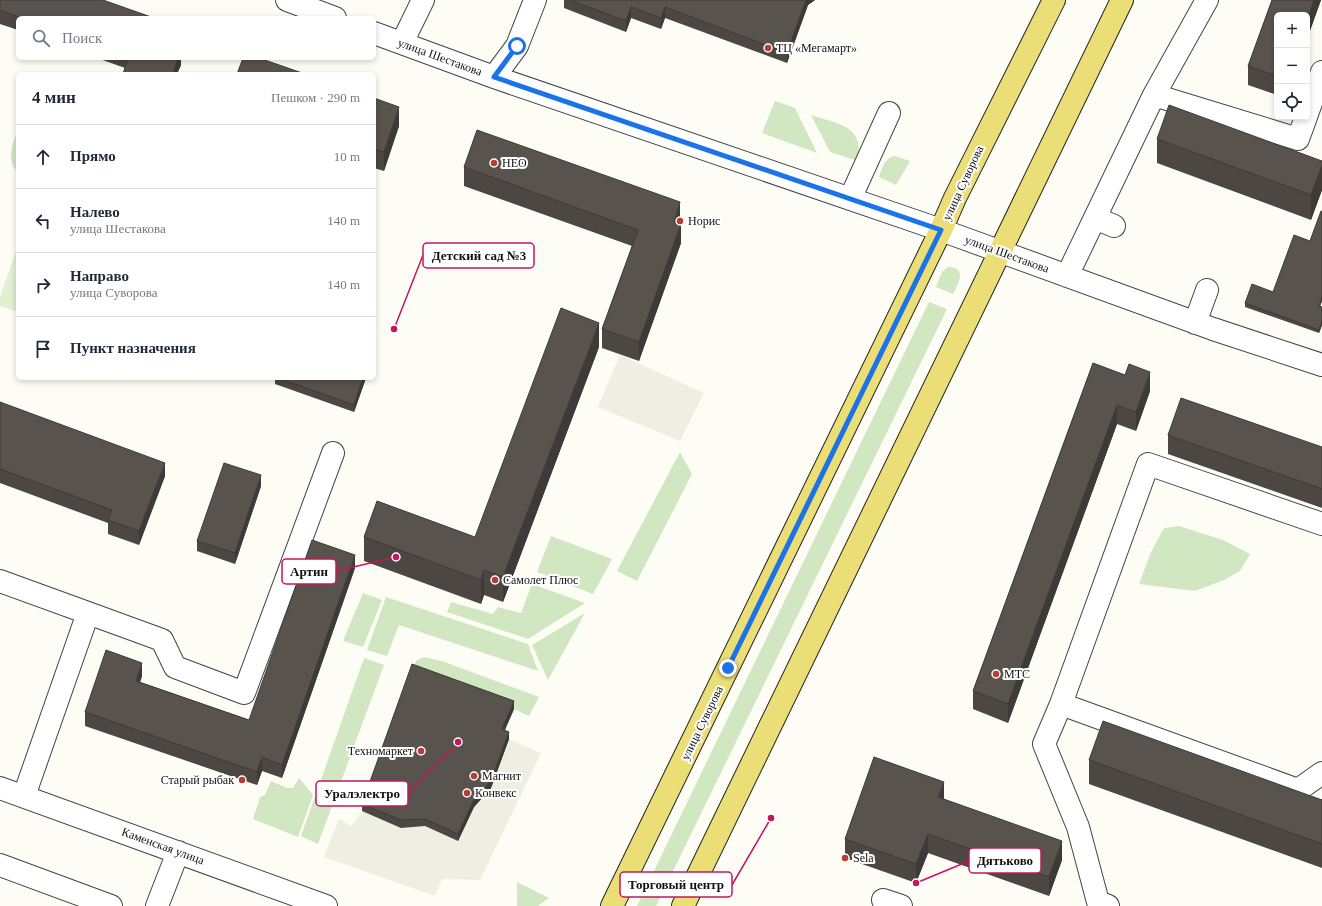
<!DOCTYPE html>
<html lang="ru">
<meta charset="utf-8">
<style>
body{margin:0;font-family:"Times New Roman",serif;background:#f6f6f7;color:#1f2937}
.controls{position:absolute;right:12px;top:12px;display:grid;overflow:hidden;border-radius:6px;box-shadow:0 2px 6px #0003}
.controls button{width:36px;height:36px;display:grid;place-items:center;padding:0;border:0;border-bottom:1px solid #e0e1e3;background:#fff;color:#1f2937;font:20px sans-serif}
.stop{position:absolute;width:12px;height:12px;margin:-9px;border:3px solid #1a73e8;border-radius:50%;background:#fff}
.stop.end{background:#1a73e8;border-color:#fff;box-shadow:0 1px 4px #0008}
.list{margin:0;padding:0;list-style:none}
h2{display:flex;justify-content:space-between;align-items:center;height:52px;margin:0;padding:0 16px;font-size:17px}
h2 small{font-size:13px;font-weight:400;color:#747a83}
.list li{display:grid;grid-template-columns:26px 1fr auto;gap:12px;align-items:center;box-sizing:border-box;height:64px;padding:0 16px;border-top:1px solid #e0e1e3}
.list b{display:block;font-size:15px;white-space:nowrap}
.list p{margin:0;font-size:13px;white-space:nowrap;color:#747a83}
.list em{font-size:13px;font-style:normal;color:#747a83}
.icon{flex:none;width:22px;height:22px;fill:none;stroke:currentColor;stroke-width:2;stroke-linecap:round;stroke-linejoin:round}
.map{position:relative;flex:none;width:1322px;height:906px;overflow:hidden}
.search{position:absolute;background:#fff;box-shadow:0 2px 6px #0003;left:16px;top:16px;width:360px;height:44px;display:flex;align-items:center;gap:10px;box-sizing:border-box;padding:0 14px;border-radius:6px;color:#747a83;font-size:15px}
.panel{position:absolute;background:#fff;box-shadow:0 2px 6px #0003;left:16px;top:72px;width:360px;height:308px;border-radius:6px}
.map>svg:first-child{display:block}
.green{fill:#d0e7c1}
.pitch{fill:#e1efd2}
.plaza{fill:#efeee3}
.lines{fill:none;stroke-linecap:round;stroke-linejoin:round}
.minor-casing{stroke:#444;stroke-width:24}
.major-casing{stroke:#222;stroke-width:24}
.minor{stroke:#fff;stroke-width:22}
.major{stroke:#ecde77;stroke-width:22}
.wall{fill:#4d4743}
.shaded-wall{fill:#3e3a37}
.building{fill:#59534e;stroke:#3e3a37}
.route{stroke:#1a73e8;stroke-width:5}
.poi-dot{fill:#b53e34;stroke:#fff;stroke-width:1.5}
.labels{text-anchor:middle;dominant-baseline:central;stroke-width:4;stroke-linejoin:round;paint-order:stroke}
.poi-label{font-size:12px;fill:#111;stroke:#fff;text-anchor:start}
.street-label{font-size:12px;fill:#111;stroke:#fff}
.leader{fill:none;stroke:#c2185b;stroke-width:1.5}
.callout-dot{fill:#c2185b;stroke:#fff;stroke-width:1.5}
.callout{fill:#fff;stroke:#c2185b;stroke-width:1.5}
.callout-label{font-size:13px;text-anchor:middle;font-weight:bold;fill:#111}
</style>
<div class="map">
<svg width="1322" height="906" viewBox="0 0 1322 906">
<rect width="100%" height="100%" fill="#fefdf5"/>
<path class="green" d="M775 101 795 108 817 153 762 133Z
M811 115C837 124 865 125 858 161L830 152Z
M18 129V173C5 160 13 143 18 129Z
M895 156 910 161 896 185 879 177C882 168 884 158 895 156Z
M948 267C968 267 958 284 953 294L936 287 942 272Z
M929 302 947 309 656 906H637Z
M680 452 692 474 637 581 617 571Z
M1179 526 1223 540 1250 554 1240 571 1224 580 1195 591 1139 584 1151 552 1164 528Z
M551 536 612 559 593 594 537 572Z
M532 584 585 603 528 639 447 612 451 602 493 614 498 607 521 613Z
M363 593 382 600 363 647 343 641Z
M386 597 528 644 538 671 399 625 387 656 367 650Z
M585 613 548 680 532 645Z
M424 657 442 661 539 697 529 716 514 709 412 671 416 661Z
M364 658 384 665 318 844 301 836Z
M299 778 313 795 298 837 253 819 260 797 265 795 271 781 287 788H293Z
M517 882 549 898 538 906H517Z"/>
<path class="pitch" d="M18 246V312L0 306V297Z"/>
<path class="plaza" d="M620 355 704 393 680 441 598 407Z
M509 739 541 753 480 880 442 879 435 896 324 857 339 819 351 826 362 811 425 826 458 841 474 807 491 788Z"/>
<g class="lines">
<g class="minor-casing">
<path id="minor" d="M287 0 335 18
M374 33 494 77 941 230 1213 329 1322 365
M402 43 423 0
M494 77 517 46 535 0
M1154 95 1298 139 1306 117
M1307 114 1322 72
M850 199 889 113
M1095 218 1114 226
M1067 276 1154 95 1207 0
M1195 323 1207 290
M0 581 88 613 24 796
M88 613 162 640 175 667 244 693 333 453
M1061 704 1298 790 1322 773
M0 788 326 906
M0 865 111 906
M883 900 901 906
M157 906 178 852
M1108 906 1098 902 1078 827 1044 744 1061 704 1148 464 1322 524"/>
</g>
<g class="major-casing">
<path id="major" d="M612 906 941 230 955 198 1054 0
M683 906 1122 0"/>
</g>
<use href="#minor" class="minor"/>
<use href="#major" class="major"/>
</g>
<path class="wall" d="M0 0 154 18H18V30L0 24Z
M564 0H815L808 5 787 63 665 18 661 29 631 18 626 32 564 8Z
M1272 0H1321L1307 39 1277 15V95L1248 85V66Z
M97 58H181V65L177 74H123L125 68Z
M374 98 399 126 384 171 374 168Z
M1157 139 1322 161V190L1311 220 1157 163Z
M464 167 680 221 679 224 681 243 639 361 602 348V329L632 246 464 186Z
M1322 211V301L1320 306 1322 307V325L1319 333 1245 307V303L1273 292 1310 241Z
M599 347 503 602 484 595 481 604 364 561V537H475Z
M1093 363 1150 391 1136 431 1117 424 1008 723 973 709V691Z
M275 378H366L354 412 275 384Z
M0 402 165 476 139 545 108 534V523L0 483Z
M1168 435 1322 447V508L1168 454Z
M261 486 235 564 197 551V541Z
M355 568 282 778 262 771 257 785 85 726V712L142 676 140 682 249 720Z
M514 709 505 730 509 739 491 788 474 807 458 841 425 826 401 828 362 811V804Z
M1089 760 1322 800V799V868L1089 784Z
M944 799 1062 860 1049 896 928 853 916 883 845 858V839Z"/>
<path class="shaded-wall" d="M806 0H815L808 5 787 63V53Z
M1314 0H1321L1307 39V20Z
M631 7V18L626 32V21Z
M665 7V18L661 29V18Z
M178 58H181V65L177 74H173Z
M399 107V126L384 171V152Z
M1322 165V190L1311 220V195Z
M680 202V221L674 241V222Z
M681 224V243L639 361V342Z
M1322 297V301L1319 309V306Z
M1322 321V325L1319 333V330Z
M599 323V347L503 602V577Z
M1150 372V391L1136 431V412Z
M363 378H366L354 412V405Z
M1117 405V424L1008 723V704Z
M165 463V476L139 545V531Z
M261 475V486L235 564V553Z
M355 555V568L282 778V765Z
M484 570V595L481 604V580Z
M142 663V676L136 694V681Z
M514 701V709L502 736V729Z
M509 732V739L491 788 474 807 458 841V834L474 800Z
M262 757V771L257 785V772Z
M944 782V801L938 797Z
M928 834V853L916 883V864Z
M1062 841V860L1049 896V877Z"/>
<path class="building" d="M0 0H103L154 18H22L0 10Z
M570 0H806L787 53 665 7 661 18 631 7 626 21Z
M1272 0H1314L1307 20V15H1277V76L1248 66Z
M128 58H178L173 74H123Z
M243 58H259L305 74H237Z
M374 98 399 107 384 152 374 149Z
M1169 105 1322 161V165L1311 195 1157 139Z
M477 130 680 202 674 222 681 224 639 342 602 329 638 230 464 167Z
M1321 211H1322V297L1319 306 1322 307V321L1319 330 1245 303 1252 284 1273 292 1294 235 1310 241Z
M561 308 599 323 503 577 484 570 481 580 364 537 377 501 475 537Z
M1093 363 1125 375 1129 364 1150 372 1136 412 1117 405 1008 704 973 691Z
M278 378H363L354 405Z
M1181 398 1322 447V489L1168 435Z
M0 402 165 463 139 531 108 520 112 510 0 469Z
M224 463 261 475 235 553 197 541Z
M312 540 355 555 282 765 262 757 257 772 85 712 106 650 142 663 136 681 249 720Z
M412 664 514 701 502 729 509 732 491 781 474 800 458 834 425 819 401 820 362 804Z
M1103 721 1322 800V799V844L1089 760Z
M874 757 944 782 938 797 1062 841 1049 877 928 834 916 864 845 839Z"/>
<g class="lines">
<path class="route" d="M517 46 494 77 941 230 728 668"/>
</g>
<g class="poi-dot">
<circle cx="768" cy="48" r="4"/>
<circle cx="494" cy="163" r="4"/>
<circle cx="680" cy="221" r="4"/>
<circle cx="495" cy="580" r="4"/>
<circle cx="996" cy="674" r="4"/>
<circle cx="421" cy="751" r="4"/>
<circle cx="474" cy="776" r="4"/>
<circle cx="242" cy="780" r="4"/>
<circle cx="467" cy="793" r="4"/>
<circle cx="845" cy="858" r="4"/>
</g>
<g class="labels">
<g class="poi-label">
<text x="776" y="48">ТЦ «Мегамарт»</text>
<text x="502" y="163">НЕО</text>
<text x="688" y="221">Норис</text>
<text x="503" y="580">Самолет Плюс</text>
<text x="1004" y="674">МТС</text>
<text x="413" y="751" text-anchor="end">Техномаркет</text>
<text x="482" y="776">Магнит</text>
<text x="234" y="780" text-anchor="end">Старый рыбак</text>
<text x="475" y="793">Конвекс</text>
<text x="853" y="858">Sela</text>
</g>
<g class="street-label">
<text transform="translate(440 57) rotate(20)">улица Шестакова</text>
<text transform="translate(963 183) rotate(-65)">улица Суворова</text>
<text transform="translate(1007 254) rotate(20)">улица Шестакова</text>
<text transform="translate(702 723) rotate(-64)">улица Суворова</text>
<text transform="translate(163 846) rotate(20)">Каменская улица</text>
</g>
</g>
<path class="leader" d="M394 329L423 255M396 557L336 571M458 742L408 793M916 883L969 861M771 818L732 885"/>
<g class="callout-dot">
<circle cx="394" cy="329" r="4"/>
<circle cx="396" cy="557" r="4"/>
<circle cx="458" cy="742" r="4"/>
<circle cx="916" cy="883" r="4"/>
<circle cx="771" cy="818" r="4"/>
</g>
<g class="callout">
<rect x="423" y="243" width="111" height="25" rx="4"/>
<rect x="282" y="559" width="54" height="25" rx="4"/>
<rect x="316" y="781" width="92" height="25" rx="4"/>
<rect x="969" y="848" width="72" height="25" rx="4"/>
<rect x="620" y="872" width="112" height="25" rx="4"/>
</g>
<g class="callout-label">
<text x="479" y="260">Детский сад №3</text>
<text x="309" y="576">Артин</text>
<text x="362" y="798">Уралэлектро</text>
<text x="1005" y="865">Дятьково</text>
<text x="676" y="889">Торговый центр</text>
</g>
</svg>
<div class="controls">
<button>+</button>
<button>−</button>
<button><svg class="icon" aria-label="locate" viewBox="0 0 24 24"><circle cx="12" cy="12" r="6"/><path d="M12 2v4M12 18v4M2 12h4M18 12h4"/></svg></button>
</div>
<div class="stop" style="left:517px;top:46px"></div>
<div class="stop end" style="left:728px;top:668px"></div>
<div class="search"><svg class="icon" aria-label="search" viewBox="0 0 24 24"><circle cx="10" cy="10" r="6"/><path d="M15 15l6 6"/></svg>Поиск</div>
<section class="panel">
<h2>4 мин<small>Пешком · 290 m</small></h2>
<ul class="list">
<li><svg class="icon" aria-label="ahead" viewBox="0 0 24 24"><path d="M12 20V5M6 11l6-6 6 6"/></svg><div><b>Прямо</b></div><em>10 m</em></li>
<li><svg class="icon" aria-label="left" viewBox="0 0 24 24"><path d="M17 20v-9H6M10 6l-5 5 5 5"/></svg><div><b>Налево</b><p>улица Шестакова</p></div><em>140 m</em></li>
<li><svg class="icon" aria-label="right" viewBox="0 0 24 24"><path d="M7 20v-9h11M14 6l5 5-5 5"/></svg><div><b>Направо</b><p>улица Суворова</p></div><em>140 m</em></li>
<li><svg class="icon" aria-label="arrive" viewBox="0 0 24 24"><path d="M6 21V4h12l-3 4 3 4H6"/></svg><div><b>Пункт назначения</b></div></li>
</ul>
</section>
</div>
